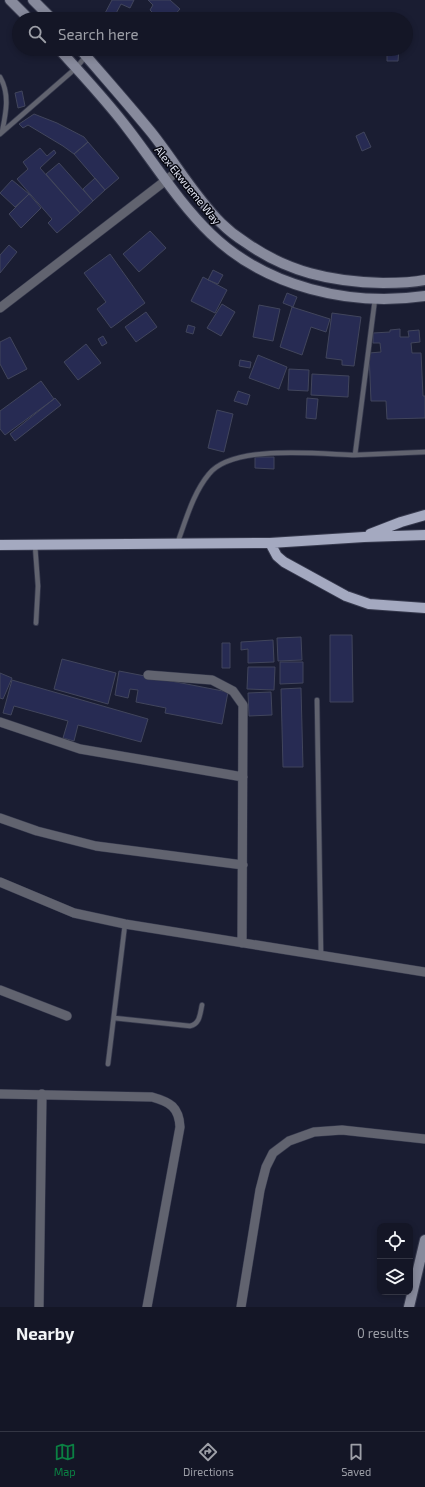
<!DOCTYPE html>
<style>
body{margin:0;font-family:"Exo 2",sans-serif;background:#212332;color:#f1f3f6}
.controls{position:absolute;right:12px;bottom:12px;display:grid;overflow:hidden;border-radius:8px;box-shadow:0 2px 6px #0003}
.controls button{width:36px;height:36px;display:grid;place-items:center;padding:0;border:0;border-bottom:1px solid #333543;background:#141626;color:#f1f3f6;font:20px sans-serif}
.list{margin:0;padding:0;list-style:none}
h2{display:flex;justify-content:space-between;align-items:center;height:52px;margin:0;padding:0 16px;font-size:17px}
h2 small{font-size:13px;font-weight:400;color:#9d9fa7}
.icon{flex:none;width:22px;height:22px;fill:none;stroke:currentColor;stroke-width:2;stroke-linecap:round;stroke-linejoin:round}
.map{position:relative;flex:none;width:425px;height:1307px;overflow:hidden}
.search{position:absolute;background:#141626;box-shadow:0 2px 6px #0003;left:12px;right:12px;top:12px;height:44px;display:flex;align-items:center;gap:10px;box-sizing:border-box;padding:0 14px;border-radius:22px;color:#9d9fa7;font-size:15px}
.sheet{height:124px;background:#141626}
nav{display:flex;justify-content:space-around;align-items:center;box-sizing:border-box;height:56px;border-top:1px solid #333543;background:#141626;font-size:11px;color:#9d9fa7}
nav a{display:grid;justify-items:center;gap:2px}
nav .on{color:#0b8043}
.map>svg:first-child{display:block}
.building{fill:#272b53;stroke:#41455c}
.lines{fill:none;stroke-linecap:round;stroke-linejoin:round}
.lane-casing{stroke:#36394d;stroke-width:6}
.street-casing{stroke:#36394d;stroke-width:10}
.secondary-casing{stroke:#36394d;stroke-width:12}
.primary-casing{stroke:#36394d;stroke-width:12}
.lane{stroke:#61636f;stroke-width:4.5}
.street{stroke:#61636f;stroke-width:9}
.secondary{stroke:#878a9c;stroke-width:10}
.primary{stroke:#a4a9c0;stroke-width:10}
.labels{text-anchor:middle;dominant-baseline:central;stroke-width:3;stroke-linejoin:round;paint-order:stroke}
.street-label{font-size:11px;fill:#e3e6f4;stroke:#070811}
</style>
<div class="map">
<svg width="425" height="1307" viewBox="0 0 425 1307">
<rect width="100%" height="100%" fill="#1a1d32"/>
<path class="building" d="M112 0H134L130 8 121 4 113 19H106L103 17Z
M148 0H170L180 9 171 19H152L155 15 150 10 153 5Z
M387 49H399L398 61H387Z
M22 91 25 106 18 108 15 93Z
M34 114 57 123 84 137 88 142 74 154 63 146 28 125 23 128 19 124Z
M364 132 371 147 362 151 356 136Z
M88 142 119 178 105 190 74 154Z
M40 148 47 156 54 150 56 153 40 168 80 213 57 233 48 223 52 219 17 179 28 169 23 162Z
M59 163 93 201 80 213 46 174Z
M95 178 105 190 93 201 83 189Z
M12 180 29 194 15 207 0 193Z
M29 194 41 208 21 228 9 214Z
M150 231 166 248 139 272 123 254Z
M9 245 17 252 0 273V255Z
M110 254 145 303 111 328 97 309 106 302 84 273Z
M213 270 223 275 218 284 208 280Z
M203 277 227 290 215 313 191 301Z
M287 293 297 297 293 307 283 303Z
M222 304 235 312 221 336 207 328Z
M259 305 280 309 273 341 253 337Z
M292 307 330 319 326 332 311 327 302 355 280 347Z
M146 312 157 327 136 342 125 327Z
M332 313 361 317 354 366 342 365V360L326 358Z
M188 325 195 327 193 334 186 332Z
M400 329V337H409L408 331 419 330 420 342 411 343 412 353H421L423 396H425V418L387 419 386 401H371L369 353 381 352 380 343H373V333L390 332V330Z
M103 336 107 343 102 346 98 339Z
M10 337 27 369 8 379 0 364V342Z
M86 344 101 363 78 380 64 362Z
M258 355 287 367 279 389 249 378Z
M240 360 251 362 250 368 239 366Z
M289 369 309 370 308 391 288 390Z
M312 374 349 376 348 397 311 395Z
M41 381 54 399 5 435 0 429V411Z
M238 391 250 395 247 405 234 401Z
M55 398 61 405 15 441 10 434Z
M307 398 318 399 316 419 306 418Z
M217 410 233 414 224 452 208 448Z
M255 457H274V469L255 468Z
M330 635H352L353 702H330Z
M301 637 302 660 278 661 277 638Z
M273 640 274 662 248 663V649L241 650V642Z
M222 643H230V668H222Z
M62 659 116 673 108 704 54 689Z
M280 662H303V683L280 684Z
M248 667H275L274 690 247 689Z
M119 671 228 692 222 724 165 713 166 708 136 702 138 690 130 689 128 698 115 695Z
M0 673 12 678 3 699 0 698Z
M12 680 148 719 141 742 78 725 74 741 63 738 68 721 14 706 11 715 3 713Z
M301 688 303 767H283L281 689Z
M271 692 272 715 249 716 248 693Z"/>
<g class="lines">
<g class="lane-casing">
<path id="lane" d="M0 77C10 94 6 113 2 132
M0 134 76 68 86 56
M355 455 425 452
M177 544C186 520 193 493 209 474 233 444 319 454 355 455L375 299
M35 545 38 586 36 623
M317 700 321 955
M114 1018 190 1026C200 1024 200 1014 202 1005
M108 1064 125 924"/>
</g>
<g class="street-casing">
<path id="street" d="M0 308 178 171
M148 675 212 680 233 691 243 705 242 943
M0 722 80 749 243 777
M0 818 37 831 96 846 243 865
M0 882 74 913 125 924 425 972
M0 990 67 1016
M0 1094 152 1097C170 1102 179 1107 180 1127L147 1307
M39 1307 42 1094
M241 1307 260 1190 266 1167 273 1153 289 1141 314 1132 342 1130 425 1139"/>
</g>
<g class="secondary-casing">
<path id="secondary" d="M10 0 29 19
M33 0 52 19
M59 49C82 75 107 101 128 129 155 164 179 203 211 234 266 287 350 307 425 296
M80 49C104 77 128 104 151 132 175 162 194 196 221 223 228 230 237 237 245 242 287 272 332 282 383 283 397 283 411 283 425 280
M409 1307 425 1240"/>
</g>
<g class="primary-casing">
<path id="primary" d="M370 534 401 522 425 515
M270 543 277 556 284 562 346 596 369 604 425 608
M0 545 270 543 364 537 425 535"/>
</g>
<use href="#lane" class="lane"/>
<use href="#street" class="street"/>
<use href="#secondary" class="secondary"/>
<use href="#primary" class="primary"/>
</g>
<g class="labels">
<g class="street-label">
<text transform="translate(188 185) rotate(51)">Alex Ekwueme Way</text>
</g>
</g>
</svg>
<div class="controls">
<button><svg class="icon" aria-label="locate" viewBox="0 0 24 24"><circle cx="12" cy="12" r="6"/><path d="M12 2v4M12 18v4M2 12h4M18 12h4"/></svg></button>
<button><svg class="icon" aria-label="layers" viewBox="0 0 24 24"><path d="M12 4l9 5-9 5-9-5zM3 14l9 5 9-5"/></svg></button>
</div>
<div class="search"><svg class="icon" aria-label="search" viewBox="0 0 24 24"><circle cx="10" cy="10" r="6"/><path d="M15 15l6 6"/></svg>Search here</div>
</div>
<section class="sheet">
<h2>Nearby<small>0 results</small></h2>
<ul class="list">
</ul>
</section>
<nav>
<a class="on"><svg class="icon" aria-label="map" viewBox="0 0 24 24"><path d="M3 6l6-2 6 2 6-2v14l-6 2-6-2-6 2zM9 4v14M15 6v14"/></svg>Map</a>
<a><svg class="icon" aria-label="directions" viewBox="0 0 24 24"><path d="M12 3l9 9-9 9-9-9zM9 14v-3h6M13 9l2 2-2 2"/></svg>Directions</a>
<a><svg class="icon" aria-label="saved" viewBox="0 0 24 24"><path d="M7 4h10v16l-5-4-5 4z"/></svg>Saved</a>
</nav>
